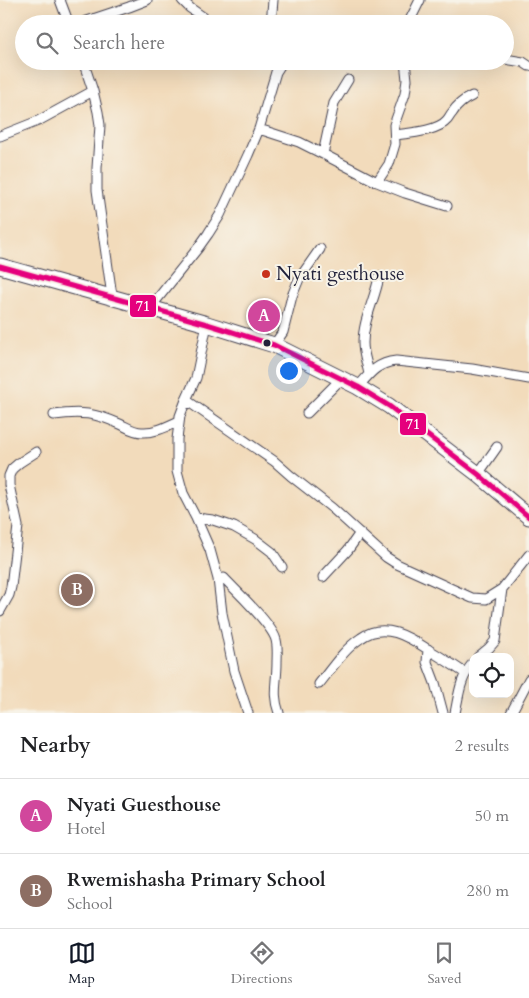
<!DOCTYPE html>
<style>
body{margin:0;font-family:Cardo,serif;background:#f2f2f2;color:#202124}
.controls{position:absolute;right:15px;bottom:15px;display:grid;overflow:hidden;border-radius:10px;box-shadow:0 5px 20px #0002}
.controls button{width:45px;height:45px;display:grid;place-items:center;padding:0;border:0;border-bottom:1px solid #e0e0e0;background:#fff;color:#202124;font:25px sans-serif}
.you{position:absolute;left:288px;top:370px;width:18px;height:18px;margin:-12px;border:4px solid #fff;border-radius:50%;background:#1a73e8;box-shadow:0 0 0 8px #1a73e833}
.badge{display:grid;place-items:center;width:32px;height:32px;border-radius:50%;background:#111827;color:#fff;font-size:16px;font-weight:700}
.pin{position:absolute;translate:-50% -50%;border:2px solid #fff;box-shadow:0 1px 5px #0006}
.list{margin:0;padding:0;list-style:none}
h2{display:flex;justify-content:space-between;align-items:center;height:65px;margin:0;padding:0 20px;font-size:21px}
h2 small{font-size:16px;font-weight:400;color:#757577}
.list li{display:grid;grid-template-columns:32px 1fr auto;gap:15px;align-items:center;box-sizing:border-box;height:75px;padding:0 20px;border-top:1px solid #e0e0e0}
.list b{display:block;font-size:19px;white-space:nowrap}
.list p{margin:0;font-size:16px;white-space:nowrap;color:#757577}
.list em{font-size:16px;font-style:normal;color:#757577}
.icon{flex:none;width:28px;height:28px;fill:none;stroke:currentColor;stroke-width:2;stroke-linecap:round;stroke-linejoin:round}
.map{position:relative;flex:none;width:529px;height:713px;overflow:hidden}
.search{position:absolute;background:#fff;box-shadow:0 5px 20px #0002;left:15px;right:15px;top:15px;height:55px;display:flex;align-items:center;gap:12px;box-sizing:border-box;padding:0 18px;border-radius:28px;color:#757577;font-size:19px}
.sheet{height:215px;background:#fff}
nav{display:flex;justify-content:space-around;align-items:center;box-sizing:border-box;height:70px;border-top:1px solid #e0e0e0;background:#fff;font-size:14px;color:#757577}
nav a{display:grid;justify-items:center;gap:2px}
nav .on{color:#111827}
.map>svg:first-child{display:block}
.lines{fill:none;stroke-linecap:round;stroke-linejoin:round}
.street-casing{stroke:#413e4e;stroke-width:11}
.highway-casing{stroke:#413e4e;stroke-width:17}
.street{stroke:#fff;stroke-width:9}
.highway{stroke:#fff;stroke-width:15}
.bus-1-casing{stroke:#f7f3e8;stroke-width:9}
.bus-1{stroke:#e5007d;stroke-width:5}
.poi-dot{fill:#c8321e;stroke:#f7f3e8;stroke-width:2}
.bus-dot{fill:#22223b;stroke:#f7f3e8;stroke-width:2}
.labels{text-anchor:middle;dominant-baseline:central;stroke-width:4;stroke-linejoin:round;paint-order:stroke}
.poi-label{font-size:19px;fill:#22223b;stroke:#f7f3e8;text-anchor:start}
.line-badge{stroke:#f7f3e8;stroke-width:2}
.badge-label{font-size:14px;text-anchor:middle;font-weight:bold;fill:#fff}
</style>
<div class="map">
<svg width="529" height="713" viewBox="0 0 529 713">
<rect width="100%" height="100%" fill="#f7f3e8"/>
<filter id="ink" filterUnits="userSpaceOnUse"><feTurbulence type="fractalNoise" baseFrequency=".02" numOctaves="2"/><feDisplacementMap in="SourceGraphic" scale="10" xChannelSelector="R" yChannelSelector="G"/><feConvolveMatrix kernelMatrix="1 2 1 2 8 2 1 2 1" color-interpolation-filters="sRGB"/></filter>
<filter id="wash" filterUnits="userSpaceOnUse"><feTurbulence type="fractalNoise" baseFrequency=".0096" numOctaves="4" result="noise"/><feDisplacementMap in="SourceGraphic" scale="20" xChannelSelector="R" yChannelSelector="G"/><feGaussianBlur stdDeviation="1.12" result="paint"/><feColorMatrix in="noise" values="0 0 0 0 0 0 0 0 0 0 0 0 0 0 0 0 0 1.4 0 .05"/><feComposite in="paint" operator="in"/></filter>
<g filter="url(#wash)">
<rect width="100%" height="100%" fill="#f2dbbb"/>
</g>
<g filter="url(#ink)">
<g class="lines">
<g class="street-casing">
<path id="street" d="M60 0 69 24
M182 0 190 8 213 24
M78 24 129 7 147 0
M271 24 273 0
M408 24 420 0
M505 59 523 62 529 66
M83 61 93 91 98 112 100 125 97 168V190L112 296
M259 129 299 142 323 154 377 182 405 193 447 206
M395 135C410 133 438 131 447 120 449 118 450 115 452 113 457 105 463 100 472 96
M0 136 38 121 93 91
M323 154 334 103 348 80
M377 182 389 164 395 144 394 125 405 94 407 80 405 61
M150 308 198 248 208 234 220 215 248 155 259 129 276 72 283 61
M207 324 196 378 186 400 180 416 177 439V471L183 493 196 518 210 550 218 579 222 613 234 671 248 713
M274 345 283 332 292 296 299 279 320 249
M369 374C367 363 363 354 363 343 363 320 375 299 379 277
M358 387C370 373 377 363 396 361L472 369 529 379
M186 400 274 461 291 476 332 508 386 557 397 564 472 598 486 599 502 589
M307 413 342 378
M54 415C81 411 95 413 120 424 127 427 133 432 142 432 155 433 168 426 179 421
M478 474 497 447
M196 518 213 520 234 527 255 539 272 552 282 567
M323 577 348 550 360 533
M224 578C236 591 272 624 276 640 278 647 277 656 277 663 277 682 272 694 279 713
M0 611 9 595 11 587 18 526 9 485V476L12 469 19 463 36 452
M428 649 427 662 435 683 443 713
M478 657 489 648 495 641 502 589 529 555
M319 684C332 668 344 649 361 638 384 621 409 637 429 650 441 657 453 665 465 673
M455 713C459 694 460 678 473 663
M511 713 529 679"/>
</g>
<g class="highway-casing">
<path id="highway" d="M0 266 207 324 274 345 358 387 389 406 478 474 529 517"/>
</g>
<use href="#street" class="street"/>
<use href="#highway" class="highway"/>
<g class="bus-1-casing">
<path id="bus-1" d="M0 266 207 324 274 345 358 387 389 406 478 474 529 517"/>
</g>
<use href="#bus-1" class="bus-1"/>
</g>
</g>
<circle class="poi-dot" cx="266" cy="274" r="5"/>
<circle class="bus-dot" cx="267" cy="343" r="4.5"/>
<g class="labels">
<g class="poi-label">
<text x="276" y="274">Nyati gesthouse</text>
</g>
</g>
<g class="line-badge">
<rect x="129" y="294" width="28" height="24" rx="5" fill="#e5007d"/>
<rect x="399" y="412" width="28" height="24" rx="5" fill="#e5007d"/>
</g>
<g class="badge-label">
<text x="143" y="311">71</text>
<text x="413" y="429">71</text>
</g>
</svg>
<div class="controls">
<button><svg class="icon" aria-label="locate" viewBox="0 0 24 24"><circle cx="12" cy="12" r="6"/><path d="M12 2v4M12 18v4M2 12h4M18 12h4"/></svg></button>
</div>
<div class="you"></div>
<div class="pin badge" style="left:264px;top:316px;background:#d1479c">A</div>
<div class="pin badge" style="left:77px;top:590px;background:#8d6e63">B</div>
<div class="search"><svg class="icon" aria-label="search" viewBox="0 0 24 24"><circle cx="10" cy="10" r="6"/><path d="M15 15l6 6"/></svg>Search here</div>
</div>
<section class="sheet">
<h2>Nearby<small>2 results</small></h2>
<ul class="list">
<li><span class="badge" style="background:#d1479c">A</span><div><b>Nyati Guesthouse</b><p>Hotel</p></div><em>50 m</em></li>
<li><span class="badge" style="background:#8d6e63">B</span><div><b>Rwemishasha Primary School</b><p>School</p></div><em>280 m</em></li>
</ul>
</section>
<nav>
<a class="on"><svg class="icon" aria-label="map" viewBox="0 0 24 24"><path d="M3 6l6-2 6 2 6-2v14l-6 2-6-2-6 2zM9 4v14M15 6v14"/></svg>Map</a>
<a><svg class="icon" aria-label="directions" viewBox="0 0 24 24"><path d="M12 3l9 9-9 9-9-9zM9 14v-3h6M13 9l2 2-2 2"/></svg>Directions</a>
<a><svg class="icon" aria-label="saved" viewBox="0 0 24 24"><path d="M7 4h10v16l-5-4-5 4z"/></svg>Saved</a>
</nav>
